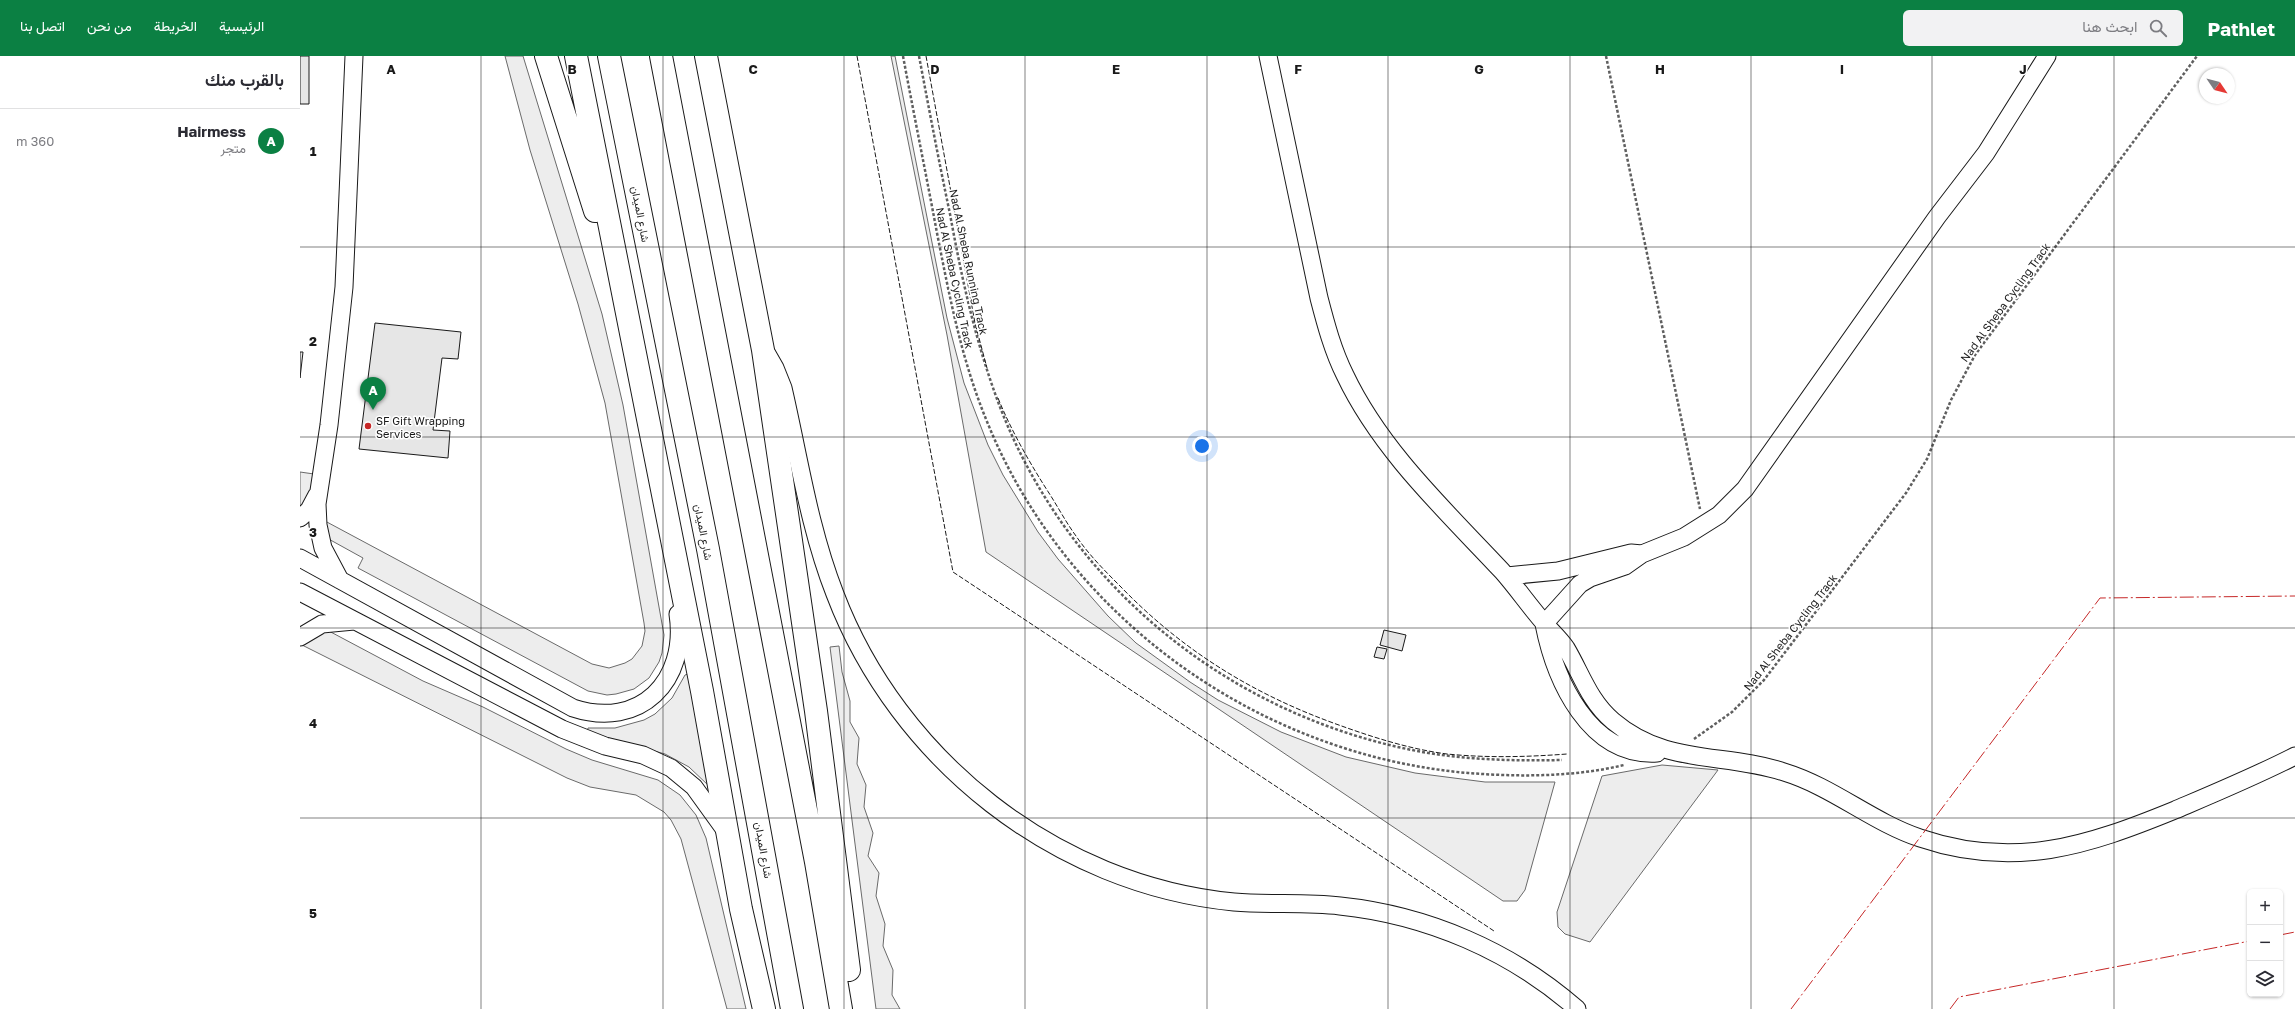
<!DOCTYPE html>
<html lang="ar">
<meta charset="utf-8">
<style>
body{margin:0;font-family:"Golos Text",Vazirmatn,sans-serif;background:#f2f2f3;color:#2b2b33;direction:rtl}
.controls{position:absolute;right:12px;bottom:12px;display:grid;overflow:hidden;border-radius:6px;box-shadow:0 1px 3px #0004}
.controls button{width:36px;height:36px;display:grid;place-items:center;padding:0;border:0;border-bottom:1px solid #e1e1e2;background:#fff;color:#2b2b33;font:20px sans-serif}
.compass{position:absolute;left:1899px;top:12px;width:36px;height:36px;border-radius:50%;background:#fff;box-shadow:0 1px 3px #0004;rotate:125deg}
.you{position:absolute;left:902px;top:390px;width:14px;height:14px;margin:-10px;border:3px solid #fff;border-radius:50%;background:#1a73e8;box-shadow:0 0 0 6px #1a73e833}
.badge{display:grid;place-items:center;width:26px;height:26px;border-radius:50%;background:#0b8043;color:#fff;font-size:13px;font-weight:700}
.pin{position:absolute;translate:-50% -33px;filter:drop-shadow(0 1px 2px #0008)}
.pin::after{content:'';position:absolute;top:21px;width:14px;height:12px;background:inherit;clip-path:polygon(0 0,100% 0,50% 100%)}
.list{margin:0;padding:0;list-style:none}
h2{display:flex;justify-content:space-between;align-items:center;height:52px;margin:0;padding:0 16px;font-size:17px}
h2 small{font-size:13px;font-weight:400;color:#7c7c81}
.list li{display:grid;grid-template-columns:26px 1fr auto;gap:12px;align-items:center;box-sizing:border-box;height:64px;padding:0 16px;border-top:1px solid #e1e1e2}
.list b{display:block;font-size:15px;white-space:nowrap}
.list p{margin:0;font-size:13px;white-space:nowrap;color:#7c7c81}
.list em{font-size:13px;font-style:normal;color:#7c7c81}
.icon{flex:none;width:22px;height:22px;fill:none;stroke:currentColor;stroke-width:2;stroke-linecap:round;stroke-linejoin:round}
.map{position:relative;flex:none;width:1995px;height:953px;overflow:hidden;direction:ltr}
header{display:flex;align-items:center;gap:24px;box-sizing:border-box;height:56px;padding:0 20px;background:#0b8043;color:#fff}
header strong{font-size:19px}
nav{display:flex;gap:22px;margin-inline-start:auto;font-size:14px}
.search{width:280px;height:36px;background:#f2f2f3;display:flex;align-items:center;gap:10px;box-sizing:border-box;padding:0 14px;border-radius:6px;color:#7c7c81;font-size:15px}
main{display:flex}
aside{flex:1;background:#fff}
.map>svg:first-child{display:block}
.built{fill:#ededed;stroke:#6a6a6a}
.building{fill:#e6e6e6;stroke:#1a1a1a}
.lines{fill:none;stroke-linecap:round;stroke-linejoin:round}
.minor-casing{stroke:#1a1a1a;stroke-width:19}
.major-casing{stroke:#1a1a1a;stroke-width:24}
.path{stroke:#5f5f5f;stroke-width:2.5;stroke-dasharray:3 2;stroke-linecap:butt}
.minor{stroke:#fff;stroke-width:17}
.major{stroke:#fff;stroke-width:22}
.fence{stroke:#1a1a1a;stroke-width:1;stroke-dasharray:5 2;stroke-linecap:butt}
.power{stroke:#c62828;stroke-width:1;stroke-dasharray:14 3 2 3;stroke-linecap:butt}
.grid{fill:none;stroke:#1a1a1a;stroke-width:1;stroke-opacity:0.55}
.poi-dot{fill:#c62828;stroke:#fff;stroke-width:1.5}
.labels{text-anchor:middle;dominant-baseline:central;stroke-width:3;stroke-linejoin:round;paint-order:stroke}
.street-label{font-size:11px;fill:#1a1a1a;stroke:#fff}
.poi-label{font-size:11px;fill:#1a1a1a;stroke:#fff;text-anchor:start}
.grid-label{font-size:13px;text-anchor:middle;font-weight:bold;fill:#1a1a1a;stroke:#fff;stroke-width:3;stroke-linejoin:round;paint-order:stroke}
</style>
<header>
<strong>Pathlet</strong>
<div class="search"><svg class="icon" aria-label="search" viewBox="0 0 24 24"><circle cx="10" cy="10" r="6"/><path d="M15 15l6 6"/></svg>ابحث هنا</div>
<nav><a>الرئيسية</a><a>الخريطة</a><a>من نحن</a><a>اتصل بنا</a></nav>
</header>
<main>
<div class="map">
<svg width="1995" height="953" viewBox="0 0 1995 953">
<rect width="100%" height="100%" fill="#fff"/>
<path class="built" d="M205 0H223L302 258 323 349 364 579 362 597 359 606 349 622 334 633 316 638 307 639 288 635 58 512 63 502 25 481V465L292 608 309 612 325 607 332 603 342 590 345 575 344 567 305 347 278 248 230 94Z
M591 0H595L647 262 664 327 688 389 703 419 738 476 758 503 808 560 836 587 890 626 918 644 981 676 1046 701 1115 717 1185 726H1255L1225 834 1217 845H1203L686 496 647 279Z
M0 416 14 418 9 442 0 455Z
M27 574 123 625 183 651 266 693 292 704 358 724 380 739 396 759 406 782 446 953H427L381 783 371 764 364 756 336 739 290 731 267 722 2 589 6 583Z
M539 590 542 616 550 645V666L559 682 557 708 566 729 564 751 573 777 568 800 579 817 576 840 585 868 583 890 593 914 592 939 600 953H576L530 591Z
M388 618 409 730 389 711 365 698 287 676 288 672H315L344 664 355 658 372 642 385 619Z
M1362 709 1418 714 1290 886 1265 878 1258 871 1257 856 1302 720Z"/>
<path class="building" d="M0 0H9V48H0Z
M75 267 161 276 158 303 142 302 133 374 150 375 148 402 59 393Z
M0 296H3L0 322Z
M1084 574 1106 579 1102 595 1080 589Z
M1077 591 1087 593 1084 603 1074 601Z"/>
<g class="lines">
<g class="minor-casing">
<path id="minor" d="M968 0 1019 242C1026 269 1033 295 1045 319 1081 395 1146 455 1202 515 1217 532 1230 551 1245 568 1252 576 1260 583 1266 592 1281 617 1289 645 1313 665 1366 710 1423 696 1484 716 1533 731 1572 766 1620 782 1714 814 1787 790 1875 754 1915 737 1956 720 1995 700
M467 298 475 312 483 332C499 401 509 472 535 538 598 704 756 829 934 846 969 849 1005 846 1040 850 1127 859 1211 895 1277 953
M0 462 9 454 17 439
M0 502 273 652C340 674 388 625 378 558
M1207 520 1258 515 1331 497 1342 498
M40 524 23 492 18 469 17 448 29 369 44 231 54 0
M0 536 262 673 305 690 343 699 371 712 394 731 425 774
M1244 568 1280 528 1290 522 1325 510 1342 498 1384 481 1419 459 1445 433 1637 161 1686 97 1747 0
M1244 568C1255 624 1289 701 1357 697
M0 581 22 568 54 565"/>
</g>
<g class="major-casing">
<path id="major" d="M246 0 295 155
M276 0 402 635 441 853 464 953
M309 0 408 493 492 953
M361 0 516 806 541 953
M406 0 463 294 516 655 549 914"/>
</g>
<path class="path" d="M603 0C614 59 626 118 637 177 650 243 662 306 688 368 768 563 959 699 1168 717 1219 721 1274 721 1324 709
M619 0C629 53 639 106 650 158 662 224 676 288 700 351 769 530 929 659 1117 695 1165 704 1213 705 1262 704
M1306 0 1400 453
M1394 683 1432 656 1464 624 1606 437 1627 403 1651 344 1675 299 1897 0"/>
<use href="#minor" class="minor"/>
<use href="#major" class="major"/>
<path class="fence" d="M557 0 653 516 1194 875
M626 0 675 267 687 312
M698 342C711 374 728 404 747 434 757 449 765 465 776 480 789 499 805 515 821 531 883 595 953 638 1036 668 1072 681 1109 693 1147 698 1187 702 1227 701 1267 698"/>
<path class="power" d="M1980 879 1995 876
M1491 953 1800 542 1995 540
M1650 953 1659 941 1950 885"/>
</g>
<path class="grid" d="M181 0V953M363 0V953M544 0V953M725 0V953M907 0V953M1088 0V953M1270 0V953M1451 0V953M1632 0V953M1814 0V953M0 191H1995M0 381H1995M0 572H1995M0 762H1995"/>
<circle class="poi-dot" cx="68" cy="370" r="4"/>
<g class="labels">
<g class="street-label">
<text transform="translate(341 158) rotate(79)">شارع الميدان</text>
<text transform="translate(669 206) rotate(78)">Nad Al Sheba Running Track</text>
<text transform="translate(655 222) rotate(78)">Nad Al Sheba Cycling Track</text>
<text transform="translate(1705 246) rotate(-54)">Nad Al Sheba Cycling Track</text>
<text transform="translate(404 476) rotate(79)">شارع الميدان</text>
<text transform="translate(1490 576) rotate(-52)">Nad Al Sheba Cycling Track</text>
<text transform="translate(464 794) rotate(80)">شارع الميدان</text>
</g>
<g class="poi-label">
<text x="76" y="364">SF Gift Wrapping<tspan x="76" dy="13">Services</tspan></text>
</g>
</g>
<g class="grid-label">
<text x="91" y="18">A</text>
<text x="272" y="18">B</text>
<text x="453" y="18">C</text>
<text x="635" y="18">D</text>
<text x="816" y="18">E</text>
<text x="998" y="18">F</text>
<text x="1179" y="18">G</text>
<text x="1360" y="18">H</text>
<text x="1542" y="18">I</text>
<text x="1723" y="18">J</text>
<text x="13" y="100">1</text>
<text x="13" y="290">2</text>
<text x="13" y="481">3</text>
<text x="13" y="672">4</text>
<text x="13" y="862">5</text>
</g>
</svg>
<div class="controls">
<button>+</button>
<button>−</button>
<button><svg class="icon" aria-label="layers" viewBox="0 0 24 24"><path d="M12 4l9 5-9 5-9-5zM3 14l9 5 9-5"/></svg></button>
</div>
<svg class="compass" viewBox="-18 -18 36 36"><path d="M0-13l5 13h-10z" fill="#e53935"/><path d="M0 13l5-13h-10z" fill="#7c7c81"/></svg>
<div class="you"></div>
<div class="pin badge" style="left:73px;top:354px">A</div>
</div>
<aside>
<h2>بالقرب منك<small></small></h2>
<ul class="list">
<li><span class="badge">A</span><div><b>Hairmess</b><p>متجر</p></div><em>360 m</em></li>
</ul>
</aside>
</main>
